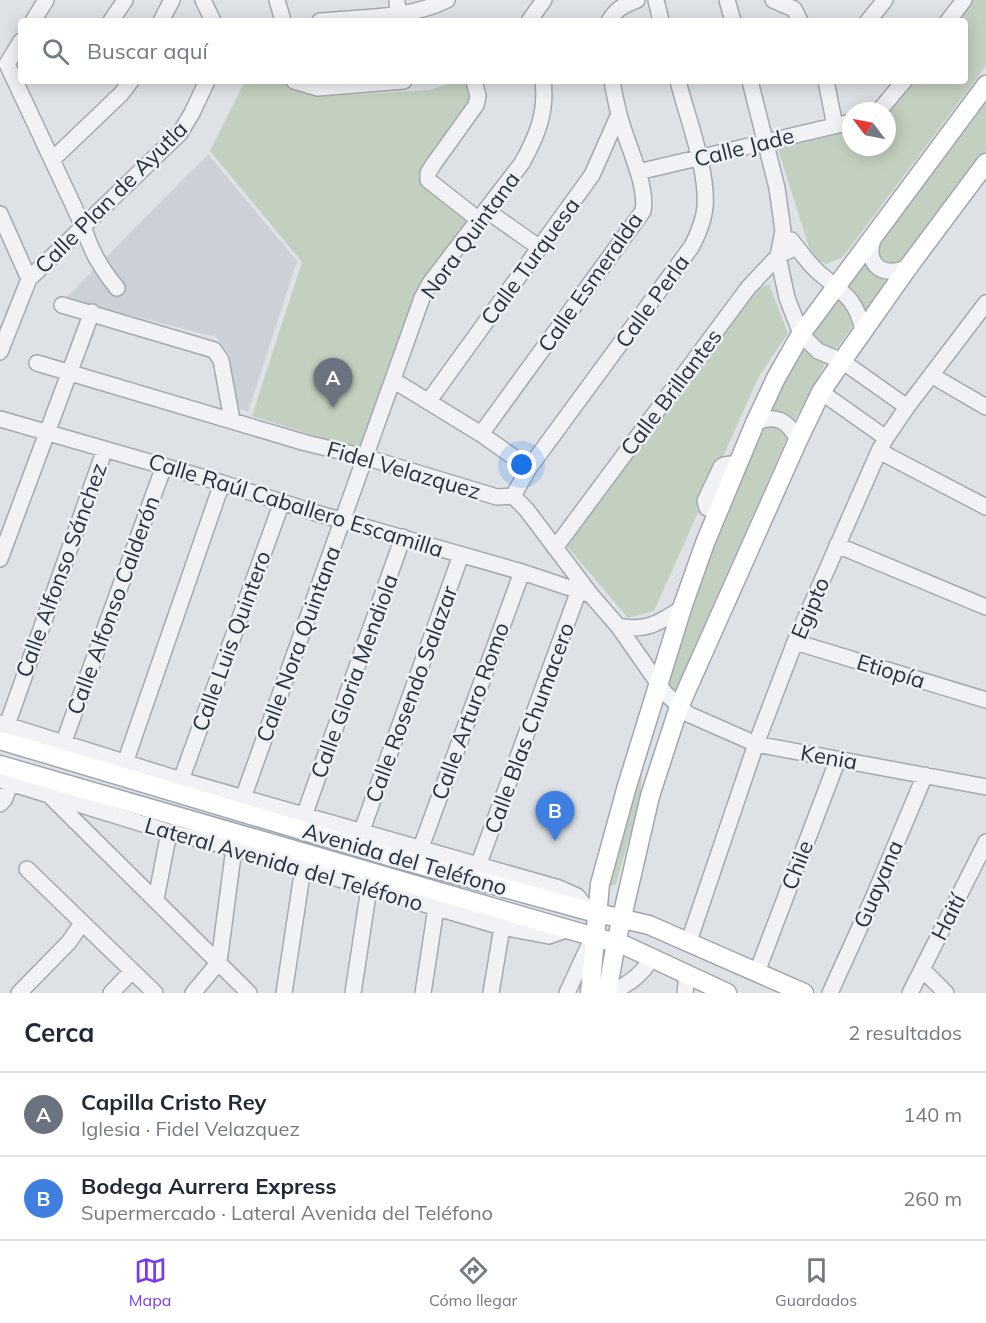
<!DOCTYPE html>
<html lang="es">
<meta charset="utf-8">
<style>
body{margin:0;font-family:Mulish,sans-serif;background:#f2f2f3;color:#1f2937}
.compass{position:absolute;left:842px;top:102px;width:54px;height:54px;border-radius:50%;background:#fff;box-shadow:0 3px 15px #0003;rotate:302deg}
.you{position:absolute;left:522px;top:465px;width:21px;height:21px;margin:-15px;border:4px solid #fff;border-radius:50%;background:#1a73e8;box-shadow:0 0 0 9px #1a73e833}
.badge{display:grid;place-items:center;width:39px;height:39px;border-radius:50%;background:#7c3aed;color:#fff;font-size:20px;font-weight:700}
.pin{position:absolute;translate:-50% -50px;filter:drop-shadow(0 2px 3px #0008)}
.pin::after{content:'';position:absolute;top:32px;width:21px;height:18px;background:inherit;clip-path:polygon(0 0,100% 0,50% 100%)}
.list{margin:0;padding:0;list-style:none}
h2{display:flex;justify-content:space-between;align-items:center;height:78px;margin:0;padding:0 24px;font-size:26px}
h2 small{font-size:20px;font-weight:400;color:#747a83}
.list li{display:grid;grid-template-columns:39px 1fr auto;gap:18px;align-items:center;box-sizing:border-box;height:84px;padding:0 24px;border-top:2px solid #e0e1e3}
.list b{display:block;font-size:22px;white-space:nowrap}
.list p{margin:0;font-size:20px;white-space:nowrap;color:#747a83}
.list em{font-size:20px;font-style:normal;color:#747a83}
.icon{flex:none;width:33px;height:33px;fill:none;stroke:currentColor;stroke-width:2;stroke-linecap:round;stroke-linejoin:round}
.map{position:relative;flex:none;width:986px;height:993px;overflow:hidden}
.search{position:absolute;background:#fff;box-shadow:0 3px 15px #0003;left:18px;right:18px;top:18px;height:66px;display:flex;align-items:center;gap:15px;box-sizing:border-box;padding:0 21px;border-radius:6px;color:#747a83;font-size:22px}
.sheet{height:246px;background:#fff}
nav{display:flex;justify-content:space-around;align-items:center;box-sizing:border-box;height:84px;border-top:2px solid #e0e1e3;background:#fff;font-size:16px;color:#747a83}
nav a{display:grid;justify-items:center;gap:3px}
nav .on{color:#7c3aed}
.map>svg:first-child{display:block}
.built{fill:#ccd1d8}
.green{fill:#c4d0bf}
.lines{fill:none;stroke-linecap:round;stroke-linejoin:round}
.minor-casing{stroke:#a4a9b0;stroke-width:18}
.major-casing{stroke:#9ea6b1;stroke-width:21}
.minor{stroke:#f0f2f5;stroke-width:15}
.major{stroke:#fff;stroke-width:18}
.labels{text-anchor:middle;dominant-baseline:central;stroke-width:5;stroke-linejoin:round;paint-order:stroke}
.street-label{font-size:22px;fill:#28303c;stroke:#edf0f4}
</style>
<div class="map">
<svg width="986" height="993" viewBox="0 0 986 993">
<rect width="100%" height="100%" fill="#dee2e6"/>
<path class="built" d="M208 154 297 261 248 412 233 407 230 355 216 337 65 299Z"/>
<path class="green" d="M969 0H986V66L842 258 826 264 812 257 778 149 851 131V147H887V111L909 81H965V21H954Z
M245 81H281L309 94 331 96 430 90 458 81H469L474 103 422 176 466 219 467 223 428 279 363 444 357 449 252 416 302 262 210 151Z
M986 102V150L900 263 896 267 878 261 879 244Z
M866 257 890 276 865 311 846 286Z
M769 284 788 333 758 378 654 611 628 618 566 545 751 291Z
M838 297H842L854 319 852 327 837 348 823 347 812 336Z
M803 345 826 362 794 422 768 412Z
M764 425 784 428 787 438 674 693 668 683 728 500Z
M663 702 642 774 640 800 616 884 611 886 608 884 632 795Z"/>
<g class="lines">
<g class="minor-casing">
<path id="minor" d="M203 0 213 21
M277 0 283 21
M397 0 398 21
M656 0 661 21
M727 0 733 21
M773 0 794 9 800 21
M33 21 46 0
M111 21 125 0
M161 21 172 0
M320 21C362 17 408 19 447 0
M529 21 544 0
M609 21C616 9 624 5 637 0
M868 21 885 0
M948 21 964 0
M21 41 7 64 83 226C91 251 100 267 117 288
M294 81 318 88 404 81
M474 81 478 96 476 105 433 165 428 173V180L479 220
M750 81 777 188 783 231 778 256 787 298 801 334 818 351 842 361 907 407
M826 81 835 126
M879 111 904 81
M52 160 121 94 131 81
M638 172 851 122
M486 210 540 248
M0 214 29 279
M874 237C863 265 884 280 909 266
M791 240C799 250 806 260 815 269 839 292 855 294 863 330
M62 305 214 350 221 360 232 420
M0 352 29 279 180 133 192 113 207 81
M37 363 306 443 365 457 497 497 513 496
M931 375 986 407
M393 380 481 434 529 468
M821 392 886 438
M428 402 592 175 619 114
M0 419 222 483 316 513 522 572 591 595
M755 423C776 413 788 421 798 440
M481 434 643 211C648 184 625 141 619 114 616 103 614 92 612 81
M879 451 986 507
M513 496 526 509 591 595 618 626 665 693 688 714 756 744 986 787
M513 496 529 468 692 246C698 234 704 221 705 207 708 170 687 117 678 81
M718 513 707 508 705 501 721 467 724 465 738 463
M837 545 986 607
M555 548 748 288 778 256 796 247
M0 559 92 312
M618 626C646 632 659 623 682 608
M795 642 986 700
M0 723 181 780 559 888 577 896 589 911
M7 725 105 449
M63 744 164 466
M125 763 222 483
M0 780 169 832 234 848 502 927 549 936 569 929
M181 780 282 502
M49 795 249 993
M243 798 422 298 430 283 522 163C537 136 547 112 543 81
M0 804 4 800 11 783
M304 816 403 537
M361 833 461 555
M420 850 522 572
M478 866 579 590
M27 869 155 993
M156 899 169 832
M689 941 756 744 795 642 879 451 886 438 907 407 986 303
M922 969 946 993
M757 972 838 759
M19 993 69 942 82 923
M111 993 132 971
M193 993 219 962 234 848
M284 993 303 868
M353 993 369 888
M423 993 436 908
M491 993 502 927
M567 993 592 939
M610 993C627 985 643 975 651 958
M685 993 687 974
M830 993 874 896 925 775
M910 993 986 842"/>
</g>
<g class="major-casing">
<path id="major" d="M0 740 388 856 589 911 649 925 804 993
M0 765 626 946 727 993
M590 993 600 884 627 786 682 608 705 543 755 423 776 378 801 334 986 85
M607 993 616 943 650 796 679 707 798 440 821 392 842 361 909 266 986 163"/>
</g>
<use href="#minor" class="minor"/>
<use href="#major" class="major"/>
</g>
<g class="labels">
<g class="street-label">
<text transform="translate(744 147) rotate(-14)">Calle Jade</text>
<text transform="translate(111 197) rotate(-45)">Calle Plan de Ayutla</text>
<text transform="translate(470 235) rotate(-54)">Nora Quintana</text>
<text transform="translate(530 261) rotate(-54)">Calle Turquesa</text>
<text transform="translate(590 282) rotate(-55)">Calle Esmeralda</text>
<text transform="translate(652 301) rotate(-54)">Calle Perla</text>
<text transform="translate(671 392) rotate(-53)">Calle Brillantes</text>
<text transform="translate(404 470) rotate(16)">Fidel Velazquez</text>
<text transform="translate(296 505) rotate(17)">Calle Raúl Caballero Escamilla</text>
<text transform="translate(61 570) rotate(-70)">Calle Alfonso Sánchez</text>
<text transform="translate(113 605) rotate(-70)">Calle Alfonso Calderón</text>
<text transform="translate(810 608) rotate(-67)">Egipto</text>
<text transform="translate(231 641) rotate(-70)">Calle Luis Quintero</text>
<text transform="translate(298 644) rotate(-70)">Calle Nora Quintana</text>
<text transform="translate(891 671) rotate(17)">Etiopía</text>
<text transform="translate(354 676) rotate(-70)">Calle Gloria Mendiola</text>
<text transform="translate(411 694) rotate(-70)">Calle Rosendo Salazar</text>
<text transform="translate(470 711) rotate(-70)">Calle Arturo Romo</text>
<text transform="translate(529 728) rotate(-70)">Calle Blas Chumacero</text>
<text transform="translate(829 757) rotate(10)">Kenia</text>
<text transform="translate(405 859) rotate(16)">Avenida del Teléfono</text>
<text transform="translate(284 864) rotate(16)">Lateral Avenida del Teléfono</text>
<text transform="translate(797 865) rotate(-69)">Chile</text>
<text transform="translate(878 884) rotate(-67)">Guayana</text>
<text transform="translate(948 917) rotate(-63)">Haití</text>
</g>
</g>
</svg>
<svg class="compass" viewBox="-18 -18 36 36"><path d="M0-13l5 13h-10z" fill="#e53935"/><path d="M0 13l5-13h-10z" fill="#747a83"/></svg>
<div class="you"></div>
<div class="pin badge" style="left:333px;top:408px;background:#6b7280">A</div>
<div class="pin badge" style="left:555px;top:841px;background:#3f7fe0">B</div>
<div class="search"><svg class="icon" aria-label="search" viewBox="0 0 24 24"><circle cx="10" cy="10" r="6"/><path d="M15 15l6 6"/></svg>Buscar aquí</div>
</div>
<section class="sheet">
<h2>Cerca<small>2 resultados</small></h2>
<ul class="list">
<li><span class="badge" style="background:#6b7280">A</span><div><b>Capilla Cristo Rey</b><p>Iglesia · Fidel Velazquez</p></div><em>140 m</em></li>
<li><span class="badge" style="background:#3f7fe0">B</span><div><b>Bodega Aurrera Express</b><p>Supermercado · Lateral Avenida del Teléfono</p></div><em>260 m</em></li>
</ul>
</section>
<nav>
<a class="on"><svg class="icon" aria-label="map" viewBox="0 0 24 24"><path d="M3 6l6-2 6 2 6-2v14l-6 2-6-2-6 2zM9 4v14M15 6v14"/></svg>Mapa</a>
<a><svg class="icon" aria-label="directions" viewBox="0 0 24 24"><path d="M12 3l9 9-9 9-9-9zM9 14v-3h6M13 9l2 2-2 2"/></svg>Cómo llegar</a>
<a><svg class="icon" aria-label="saved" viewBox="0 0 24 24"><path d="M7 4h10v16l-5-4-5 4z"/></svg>Guardados</a>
</nav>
